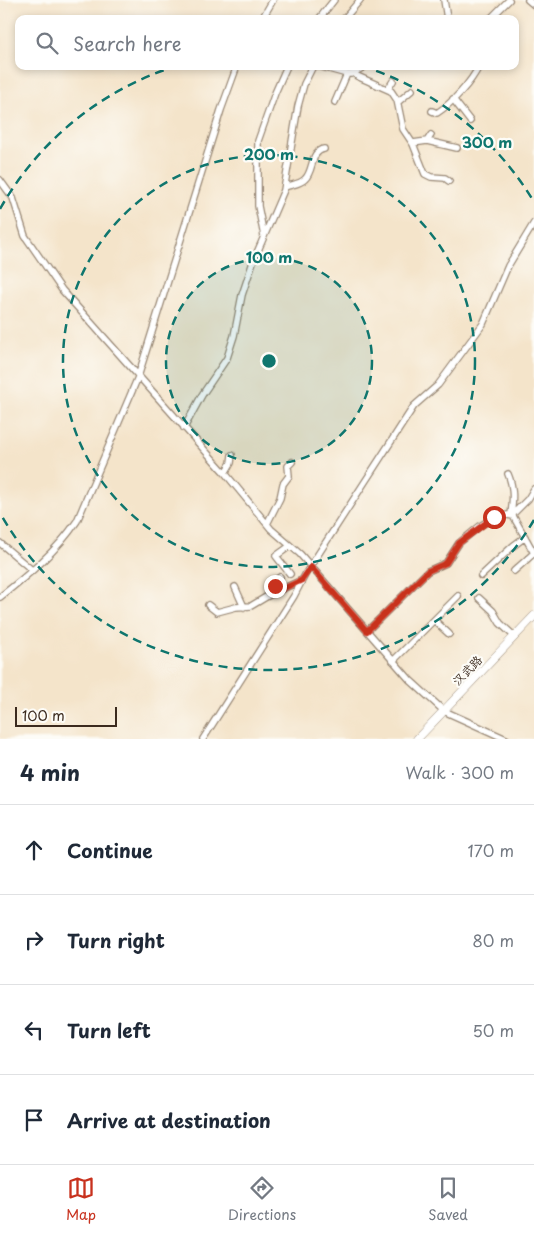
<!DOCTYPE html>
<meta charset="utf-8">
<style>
body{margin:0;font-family:"Playpen Sans","LXGW WenKai TC",sans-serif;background:#f2f2f3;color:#1f2937}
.scale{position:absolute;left:15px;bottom:12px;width:102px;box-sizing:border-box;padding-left:5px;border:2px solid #3b2a1e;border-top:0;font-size:14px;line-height:18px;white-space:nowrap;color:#3b2a1e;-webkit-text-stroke:4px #fdfcf7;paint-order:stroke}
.stop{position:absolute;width:15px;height:15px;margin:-11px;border:4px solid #c8321e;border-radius:50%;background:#fff}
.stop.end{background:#c8321e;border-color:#fff;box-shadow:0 1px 5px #0008}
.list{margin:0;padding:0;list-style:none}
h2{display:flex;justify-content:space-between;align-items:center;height:65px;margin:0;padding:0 20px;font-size:21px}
h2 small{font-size:16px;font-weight:400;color:#747a83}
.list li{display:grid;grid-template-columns:32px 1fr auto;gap:15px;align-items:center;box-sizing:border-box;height:90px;padding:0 20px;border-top:1px solid #e0e1e3}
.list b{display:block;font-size:19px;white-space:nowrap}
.list em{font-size:16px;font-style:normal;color:#747a83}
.icon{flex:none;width:28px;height:28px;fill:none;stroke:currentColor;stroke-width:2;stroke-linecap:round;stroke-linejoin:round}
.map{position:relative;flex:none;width:534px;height:739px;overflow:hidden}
.search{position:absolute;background:#fff;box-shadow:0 2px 8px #0003;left:15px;right:15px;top:15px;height:55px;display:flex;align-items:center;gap:12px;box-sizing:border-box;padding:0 18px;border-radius:10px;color:#747a83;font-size:19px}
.sheet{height:425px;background:#fff}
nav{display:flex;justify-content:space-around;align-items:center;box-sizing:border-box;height:70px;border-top:1px solid #e0e1e3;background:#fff;font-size:14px;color:#747a83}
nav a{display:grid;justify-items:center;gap:2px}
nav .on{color:#c8321e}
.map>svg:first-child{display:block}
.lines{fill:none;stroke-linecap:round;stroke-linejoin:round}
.minor-casing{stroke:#988774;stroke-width:8}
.secondary-casing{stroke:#988774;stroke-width:9}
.minor{stroke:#fff;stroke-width:5.5}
.secondary{stroke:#fff;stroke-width:8}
.route{stroke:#c8321e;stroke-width:6}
.ring{fill:none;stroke:#0f766e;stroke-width:2.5;stroke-dasharray:9 6}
.labels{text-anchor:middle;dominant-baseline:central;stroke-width:4.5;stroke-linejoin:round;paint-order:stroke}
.street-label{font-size:12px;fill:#3b2a1e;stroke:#fdfcf7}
.centre{fill:#0f766e;stroke:#fdfcf7;stroke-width:2.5}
.ring-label{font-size:15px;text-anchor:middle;font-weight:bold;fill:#0f766e;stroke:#fdfcf7;stroke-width:4.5;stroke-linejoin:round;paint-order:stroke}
</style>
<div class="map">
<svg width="534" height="739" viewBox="0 0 534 739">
<rect width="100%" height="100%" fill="#fdfcf7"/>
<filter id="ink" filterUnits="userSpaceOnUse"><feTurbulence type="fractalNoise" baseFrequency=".02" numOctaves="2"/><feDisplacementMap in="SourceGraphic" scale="10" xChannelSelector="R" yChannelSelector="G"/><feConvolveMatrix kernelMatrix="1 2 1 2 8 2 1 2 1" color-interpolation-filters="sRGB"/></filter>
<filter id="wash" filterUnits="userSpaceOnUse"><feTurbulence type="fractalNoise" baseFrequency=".0096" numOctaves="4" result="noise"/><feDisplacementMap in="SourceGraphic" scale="20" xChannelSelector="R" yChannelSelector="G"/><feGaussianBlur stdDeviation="1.12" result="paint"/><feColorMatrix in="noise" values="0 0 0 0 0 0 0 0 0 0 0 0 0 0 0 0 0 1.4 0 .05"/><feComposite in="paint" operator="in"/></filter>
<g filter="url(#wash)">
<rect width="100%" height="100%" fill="#f4e4ca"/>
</g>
<g filter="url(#ink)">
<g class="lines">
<g class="minor-casing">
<path id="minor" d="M444 0 447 19
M528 0 534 5
M262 19 273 0
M319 19 334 0
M344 19 360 0
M490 19 509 0
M318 66 347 74H351L366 66
M354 72 357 76 391 91 397 100 403 129 413 144 425 174 431 177 445 178 449 181
M388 89 393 81
M453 99 470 121
M335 102 347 74
M398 102 412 90
M432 111 437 113C452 103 471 83 479 66
M427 141 457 148
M413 143 427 141 431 135
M0 180 13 198 25 236 62 290 225 473 271 529 300 554 410 680 444 711 506 739
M285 187C292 184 299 185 305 179 314 171 310 151 324 149
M264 236 258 206V141L275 93 287 66
M184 428 202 395 227 358 234 336 242 295 253 262 284 190 298 106 304 84 313 66
M225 473 231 463 232 455
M508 474C514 488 513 500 511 515
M512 515 528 499 534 489
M267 524 280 498 283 484 289 476 288 466 292 462
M0 543 32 570
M514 571 534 553
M290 574 276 556 290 546
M481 576 513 546 525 537
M235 587 244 607
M276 592V580L280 577
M0 597C28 575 57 551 77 521L138 377 221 110 237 66
M479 598 493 611 500 623 514 636
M208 605 217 612 236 607 251 606 271 594 302 580
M434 620 449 634
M367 631 428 571 446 563 459 543 480 526 494 517 508 515 513 516 534 553
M393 661 458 596
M203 739 294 596 306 573 414 406 438 385 483 324 508 266 534 223"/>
</g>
<g class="secondary-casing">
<path id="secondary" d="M417 739 534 616"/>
</g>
<use href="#minor" class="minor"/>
<use href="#secondary" class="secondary"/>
</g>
</g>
<g class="lines" filter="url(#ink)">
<path class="route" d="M275 586 276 592 302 580 311 567 367 631 428 571 446 563 459 543 494 517"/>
</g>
<circle cx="269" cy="361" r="103" fill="#0f766e" fill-opacity=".12"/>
<g class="ring">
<circle cx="269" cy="361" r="103"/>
<circle cx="269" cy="361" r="206"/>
<path d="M534 520A309 309 0 0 1 0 513M0 209A309 309 0 0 1 176 66M362 66A309 309 0 0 1 534 202"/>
</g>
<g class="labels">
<g class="street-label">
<text transform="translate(467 670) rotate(-46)">汉武路</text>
</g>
</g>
<circle cx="269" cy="361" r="8" class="centre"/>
<g class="ring-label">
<text x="487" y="148">300 m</text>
<text x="269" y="160">200 m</text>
<text x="269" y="263">100 m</text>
</g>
</svg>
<div class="scale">100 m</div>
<div class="stop" style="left:494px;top:517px"></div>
<div class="stop end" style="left:275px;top:586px"></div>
<div class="search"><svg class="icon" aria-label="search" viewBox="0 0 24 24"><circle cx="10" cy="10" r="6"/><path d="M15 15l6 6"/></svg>Search here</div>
</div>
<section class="sheet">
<h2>4 min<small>Walk · 300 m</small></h2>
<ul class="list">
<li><svg class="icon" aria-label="ahead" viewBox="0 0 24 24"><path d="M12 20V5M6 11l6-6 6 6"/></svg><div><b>Continue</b></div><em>170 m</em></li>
<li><svg class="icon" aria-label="right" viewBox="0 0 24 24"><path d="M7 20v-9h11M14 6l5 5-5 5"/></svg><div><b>Turn right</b></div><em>80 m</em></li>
<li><svg class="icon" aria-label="left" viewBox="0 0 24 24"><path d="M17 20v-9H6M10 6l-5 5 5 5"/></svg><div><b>Turn left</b></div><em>50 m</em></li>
<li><svg class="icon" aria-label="arrive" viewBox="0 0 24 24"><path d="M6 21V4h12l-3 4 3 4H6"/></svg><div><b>Arrive at destination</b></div></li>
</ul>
</section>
<nav>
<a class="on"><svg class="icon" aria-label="map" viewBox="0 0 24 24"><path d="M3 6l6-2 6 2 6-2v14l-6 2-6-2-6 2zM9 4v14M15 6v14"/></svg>Map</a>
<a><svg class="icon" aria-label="directions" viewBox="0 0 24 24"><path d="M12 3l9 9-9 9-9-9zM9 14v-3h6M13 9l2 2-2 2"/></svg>Directions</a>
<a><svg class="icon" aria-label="saved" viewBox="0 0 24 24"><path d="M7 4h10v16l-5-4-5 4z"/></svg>Saved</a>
</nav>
